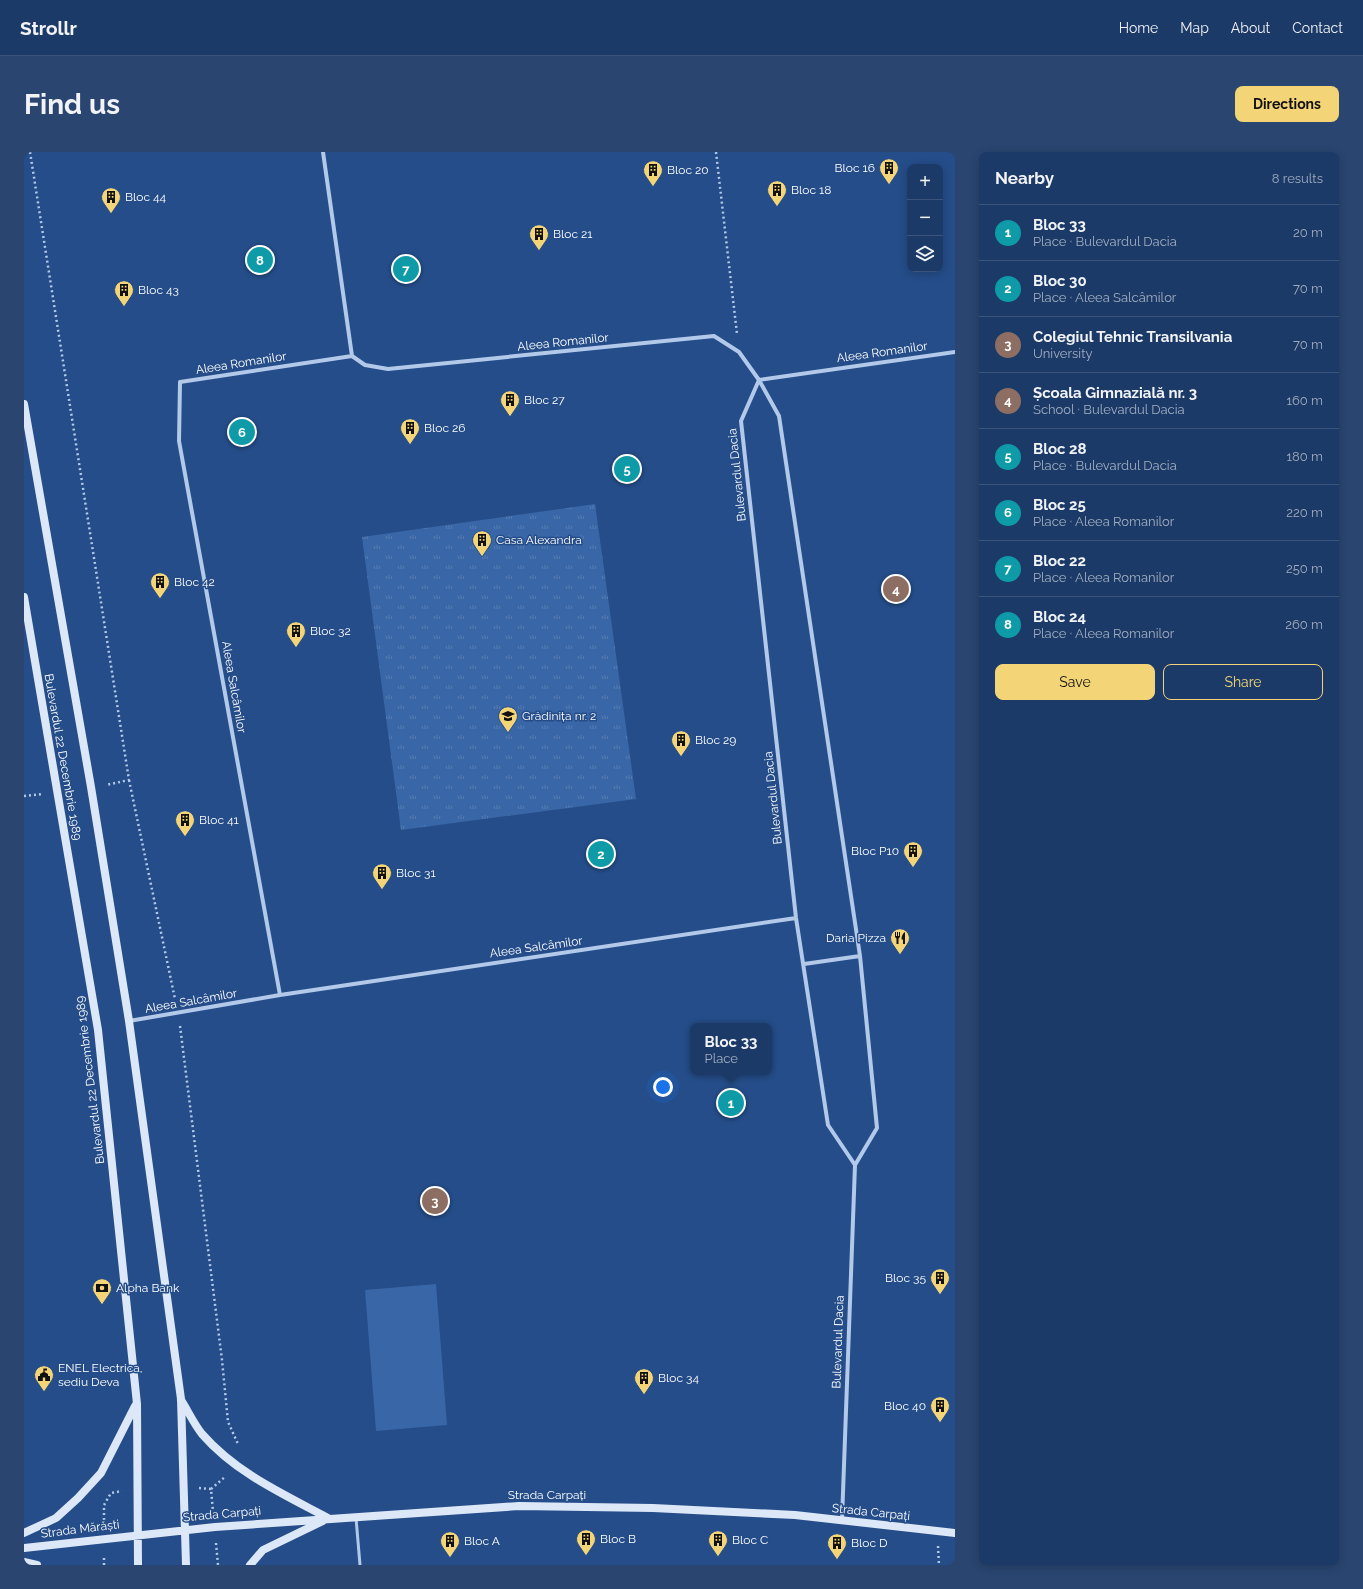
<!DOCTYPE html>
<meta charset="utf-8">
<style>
body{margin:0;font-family:Raleway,sans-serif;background:#294570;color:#f1f3f6}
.controls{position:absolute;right:12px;top:12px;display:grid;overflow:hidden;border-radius:8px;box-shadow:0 2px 10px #0003}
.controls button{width:36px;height:36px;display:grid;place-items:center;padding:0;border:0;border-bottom:1px solid #3a547b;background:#1c3a67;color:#f1f3f6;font:20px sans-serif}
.you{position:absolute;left:639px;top:935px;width:14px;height:14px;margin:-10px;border:3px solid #fff;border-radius:50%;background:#1a73e8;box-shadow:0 0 0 6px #1a73e833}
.badge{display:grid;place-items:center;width:26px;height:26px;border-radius:50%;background:#f3d476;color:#fff;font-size:13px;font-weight:700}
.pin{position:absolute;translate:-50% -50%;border:2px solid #fff;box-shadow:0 1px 4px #0006}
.popup{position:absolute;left:666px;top:871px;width:82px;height:52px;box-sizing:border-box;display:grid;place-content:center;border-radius:8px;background:#1c3a67;filter:drop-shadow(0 1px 3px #0005);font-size:13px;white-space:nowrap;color:#a0adc0}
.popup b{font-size:15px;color:#f1f3f6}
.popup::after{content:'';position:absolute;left:50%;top:100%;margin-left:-8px;border:8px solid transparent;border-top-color:#1c3a67}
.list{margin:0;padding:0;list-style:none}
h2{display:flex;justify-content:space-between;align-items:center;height:52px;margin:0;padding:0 16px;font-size:17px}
h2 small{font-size:13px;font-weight:400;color:#a0adc0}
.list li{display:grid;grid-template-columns:26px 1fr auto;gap:12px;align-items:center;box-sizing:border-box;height:56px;padding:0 16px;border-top:1px solid #3a547b}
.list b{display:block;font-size:15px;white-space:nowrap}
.list p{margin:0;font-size:13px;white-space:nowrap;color:#a0adc0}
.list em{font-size:13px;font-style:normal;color:#a0adc0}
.actions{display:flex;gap:8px;padding:12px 16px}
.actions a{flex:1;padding:9px 0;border:1px solid #f3d476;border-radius:8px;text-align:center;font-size:14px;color:#f3d476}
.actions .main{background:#f3d476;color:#111}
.icon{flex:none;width:22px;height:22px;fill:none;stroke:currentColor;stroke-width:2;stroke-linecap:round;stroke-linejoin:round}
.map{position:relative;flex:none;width:931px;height:1413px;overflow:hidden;border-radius:8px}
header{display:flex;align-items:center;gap:24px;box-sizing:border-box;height:56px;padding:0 20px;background:#1c3a67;border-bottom:1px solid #3a547b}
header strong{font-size:19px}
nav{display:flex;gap:22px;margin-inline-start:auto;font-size:14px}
.intro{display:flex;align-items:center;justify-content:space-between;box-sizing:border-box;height:96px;padding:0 24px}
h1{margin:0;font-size:28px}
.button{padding:10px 18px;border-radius:8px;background:#f3d476;color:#111;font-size:14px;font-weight:700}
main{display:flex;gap:24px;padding:0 24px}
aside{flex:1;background:#1c3a67;border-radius:8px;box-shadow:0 2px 10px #0003}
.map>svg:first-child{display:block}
.grass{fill:url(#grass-tufts)}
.garden{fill:#3966a6}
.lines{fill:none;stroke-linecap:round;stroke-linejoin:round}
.path{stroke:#b2c9e9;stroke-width:2.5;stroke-dasharray:2 3;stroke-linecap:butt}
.service{stroke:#b2c9e9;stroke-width:3}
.minor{stroke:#b2c9e9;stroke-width:4}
.secondary{stroke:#dce7f8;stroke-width:8}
.labels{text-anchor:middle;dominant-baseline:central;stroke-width:3;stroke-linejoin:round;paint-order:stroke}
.poi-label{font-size:12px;fill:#fff;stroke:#254d89;text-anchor:start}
.street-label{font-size:12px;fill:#fff;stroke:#254d89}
</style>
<header>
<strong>Strollr</strong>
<nav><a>Home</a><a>Map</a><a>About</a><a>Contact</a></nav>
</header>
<div class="intro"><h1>Find us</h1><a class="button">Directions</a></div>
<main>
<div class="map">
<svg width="931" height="1413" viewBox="0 0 931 1413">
<defs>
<pattern id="grass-tufts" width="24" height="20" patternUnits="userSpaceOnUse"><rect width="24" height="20" fill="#3966a6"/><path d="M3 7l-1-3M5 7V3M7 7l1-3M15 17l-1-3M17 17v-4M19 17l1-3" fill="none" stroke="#577db3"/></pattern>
</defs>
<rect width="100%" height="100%" fill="#254d89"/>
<path class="grass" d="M571 352 612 647 377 678 338 385Z"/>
<path class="garden" d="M412 1132 423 1273 352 1279 341 1138Z"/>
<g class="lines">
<path class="path" d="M6 0 105 628 82 633
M692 0 713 182
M105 628 151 847
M0 644 19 642
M156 874 198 1208 204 1270 214 1292
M175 1336 187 1337 189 1360
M187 1337 202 1324
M80 1373V1353L87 1341 98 1339
M192 1391 194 1413
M914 1394 915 1413
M80 1413V1404"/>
<path class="service" d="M332 1366 336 1413"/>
<path class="minor" d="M299 0 328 204
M735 228 717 269 772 766 804 973 831 1013
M735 228 931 200
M780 812 836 804
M256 843 155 289 156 230 328 204 341 213 364 217 690 184 715 200 735 228 755 264 836 804 853 976 831 1013 818 1368
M105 869 256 843 772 766"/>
<path class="secondary" d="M0 252 67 635 105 869 157 1247 162 1413
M0 445 74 878 113 1252 114 1413
M157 1248C164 1259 170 1272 178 1282 212 1321 259 1342 304 1366
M0 1381 32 1366 54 1346 77 1321 111 1254
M0 1396 191 1375 495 1354 629 1356 771 1363 931 1381
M0 1410 13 1413
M226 1413 239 1398 299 1369"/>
</g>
<defs>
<g id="building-pin" transform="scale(1)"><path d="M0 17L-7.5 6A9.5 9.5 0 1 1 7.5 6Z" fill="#f3d476" stroke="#254d89"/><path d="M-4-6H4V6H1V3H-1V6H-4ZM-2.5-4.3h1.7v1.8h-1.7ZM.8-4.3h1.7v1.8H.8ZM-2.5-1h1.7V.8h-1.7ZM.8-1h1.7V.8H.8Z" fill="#111"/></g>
<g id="school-pin" transform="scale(1)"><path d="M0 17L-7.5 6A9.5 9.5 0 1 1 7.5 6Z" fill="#f3d476" stroke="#254d89"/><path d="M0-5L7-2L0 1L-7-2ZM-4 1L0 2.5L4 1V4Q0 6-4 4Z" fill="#111"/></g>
<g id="restaurant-pin" transform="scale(1)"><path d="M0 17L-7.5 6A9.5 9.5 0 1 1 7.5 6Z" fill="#f3d476" stroke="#254d89"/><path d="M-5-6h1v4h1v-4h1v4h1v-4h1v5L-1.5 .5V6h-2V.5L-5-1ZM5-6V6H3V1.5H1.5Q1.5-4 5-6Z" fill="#111"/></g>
<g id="bank-pin" transform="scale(1)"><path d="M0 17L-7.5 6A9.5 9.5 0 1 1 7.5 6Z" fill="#f3d476" stroke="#254d89"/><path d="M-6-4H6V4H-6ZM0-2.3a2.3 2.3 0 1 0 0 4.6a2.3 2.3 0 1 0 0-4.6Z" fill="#111"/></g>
<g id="civic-pin" transform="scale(1)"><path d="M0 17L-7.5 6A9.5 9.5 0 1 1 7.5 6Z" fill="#f3d476" stroke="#254d89"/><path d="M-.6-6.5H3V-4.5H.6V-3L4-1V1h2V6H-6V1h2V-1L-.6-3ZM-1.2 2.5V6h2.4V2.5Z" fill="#111"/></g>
</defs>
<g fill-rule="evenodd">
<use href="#building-pin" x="865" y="16"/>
<use href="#building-pin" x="629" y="18"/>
<use href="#building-pin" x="753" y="38"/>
<use href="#building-pin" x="87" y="45"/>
<use href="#building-pin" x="515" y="82"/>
<use href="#building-pin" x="100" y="138"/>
<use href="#building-pin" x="486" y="248"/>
<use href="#building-pin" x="386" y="276"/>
<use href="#building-pin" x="458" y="388"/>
<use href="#building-pin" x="136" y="430"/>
<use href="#building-pin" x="272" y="479"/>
<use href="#school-pin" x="484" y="564"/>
<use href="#building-pin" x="657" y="588"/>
<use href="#building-pin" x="161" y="668"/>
<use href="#building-pin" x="889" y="699"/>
<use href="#building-pin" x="358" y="721"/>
<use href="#restaurant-pin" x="876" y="786"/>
<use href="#building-pin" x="916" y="1126"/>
<use href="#bank-pin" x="78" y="1136"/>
<use href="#civic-pin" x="20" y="1223"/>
<use href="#building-pin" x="620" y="1226"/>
<use href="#building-pin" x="916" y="1254"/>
<use href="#building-pin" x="562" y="1387"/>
<use href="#building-pin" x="694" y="1388"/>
<use href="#building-pin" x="426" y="1389"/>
<use href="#building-pin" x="813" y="1391"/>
</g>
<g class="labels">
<g class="poi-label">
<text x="851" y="16" text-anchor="end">Bloc 16</text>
<text x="643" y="18">Bloc 20</text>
<text x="767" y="38">Bloc 18</text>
<text x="101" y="45">Bloc 44</text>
<text x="529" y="82">Bloc 21</text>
<text x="114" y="138">Bloc 43</text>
<text x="500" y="248">Bloc 27</text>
<text x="400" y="276">Bloc 26</text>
<text x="472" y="388">Casa Alexandra</text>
<text x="150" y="430">Bloc 42</text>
<text x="286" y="479">Bloc 32</text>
<text x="498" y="564">Grădinița nr. 2</text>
<text x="671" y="588">Bloc 29</text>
<text x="175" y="668">Bloc 41</text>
<text x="875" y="699" text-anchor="end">Bloc P10</text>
<text x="372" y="721">Bloc 31</text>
<text x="862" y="786" text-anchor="end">Daria Pizza</text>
<text x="902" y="1126" text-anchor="end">Bloc 35</text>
<text x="92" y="1136">Alpha Bank</text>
<text x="34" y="1216">ENEL Electrica,<tspan x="34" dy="14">sediu Deva</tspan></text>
<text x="634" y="1226">Bloc 34</text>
<text x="902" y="1254" text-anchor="end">Bloc 40</text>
<text x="576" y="1387">Bloc B</text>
<text x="708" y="1388">Bloc C</text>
<text x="440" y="1389">Bloc A</text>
<text x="827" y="1391">Bloc D</text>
</g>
<g class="street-label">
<text transform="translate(539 190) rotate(-6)">Aleea Romanilor</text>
<text transform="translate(858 200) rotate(-8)">Aleea Romanilor</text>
<text transform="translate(217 211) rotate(-9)">Aleea Romanilor</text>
<text transform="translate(713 323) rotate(-96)">Bulevardul Dacia</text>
<text transform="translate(210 535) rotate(80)">Aleea Salcâmilor</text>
<text transform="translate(39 605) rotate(80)">Bulevardul 22 Decembrie 1989</text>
<text transform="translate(749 646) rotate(-96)">Bulevardul Dacia</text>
<text transform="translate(512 795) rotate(-8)">Aleea Salcâmilor</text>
<text transform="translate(167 849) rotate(-10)">Aleea Salcâmilor</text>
<text transform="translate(66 928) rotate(-97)">Bulevardul 22 Decembrie 1989</text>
<text transform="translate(814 1190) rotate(-88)">Bulevardul Dacia</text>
<text x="523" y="1343">Strada Carpați</text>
<text transform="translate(847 1360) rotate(6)">Strada Carpați</text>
<text transform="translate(198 1362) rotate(-5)">Strada Carpați</text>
<text transform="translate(56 1377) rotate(-7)">Strada Mărăști</text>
</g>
</g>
</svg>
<div class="controls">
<button>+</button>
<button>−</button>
<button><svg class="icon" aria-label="layers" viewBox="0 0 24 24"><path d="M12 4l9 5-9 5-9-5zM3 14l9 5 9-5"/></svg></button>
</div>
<div class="you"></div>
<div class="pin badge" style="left:707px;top:951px;background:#0f9aa8">1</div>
<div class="popup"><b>Bloc 33</b>Place</div>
<div class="pin badge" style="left:577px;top:702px;background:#0f9aa8">2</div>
<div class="pin badge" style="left:411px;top:1049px;background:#8d6e63">3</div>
<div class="pin badge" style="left:872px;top:437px;background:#8d6e63">4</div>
<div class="pin badge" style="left:603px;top:317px;background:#0f9aa8">5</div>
<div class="pin badge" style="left:218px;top:280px;background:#0f9aa8">6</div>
<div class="pin badge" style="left:382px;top:117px;background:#0f9aa8">7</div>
<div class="pin badge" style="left:236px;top:108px;background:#0f9aa8">8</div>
</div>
<aside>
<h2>Nearby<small>8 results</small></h2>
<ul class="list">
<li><span class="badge" style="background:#0f9aa8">1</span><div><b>Bloc 33</b><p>Place · Bulevardul Dacia</p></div><em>20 m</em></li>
<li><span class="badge" style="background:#0f9aa8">2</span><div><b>Bloc 30</b><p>Place · Aleea Salcâmilor</p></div><em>70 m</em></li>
<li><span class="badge" style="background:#8d6e63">3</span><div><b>Colegiul Tehnic Transilvania</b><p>University</p></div><em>70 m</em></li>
<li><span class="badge" style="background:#8d6e63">4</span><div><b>Școala Gimnazială nr. 3</b><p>School · Bulevardul Dacia</p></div><em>160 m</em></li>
<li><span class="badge" style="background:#0f9aa8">5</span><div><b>Bloc 28</b><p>Place · Bulevardul Dacia</p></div><em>180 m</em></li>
<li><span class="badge" style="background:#0f9aa8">6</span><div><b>Bloc 25</b><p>Place · Aleea Romanilor</p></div><em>220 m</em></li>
<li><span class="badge" style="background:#0f9aa8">7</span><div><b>Bloc 22</b><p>Place · Aleea Romanilor</p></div><em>250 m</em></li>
<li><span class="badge" style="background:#0f9aa8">8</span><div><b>Bloc 24</b><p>Place · Aleea Romanilor</p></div><em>260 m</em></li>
</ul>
<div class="actions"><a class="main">Save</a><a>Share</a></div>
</aside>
</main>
